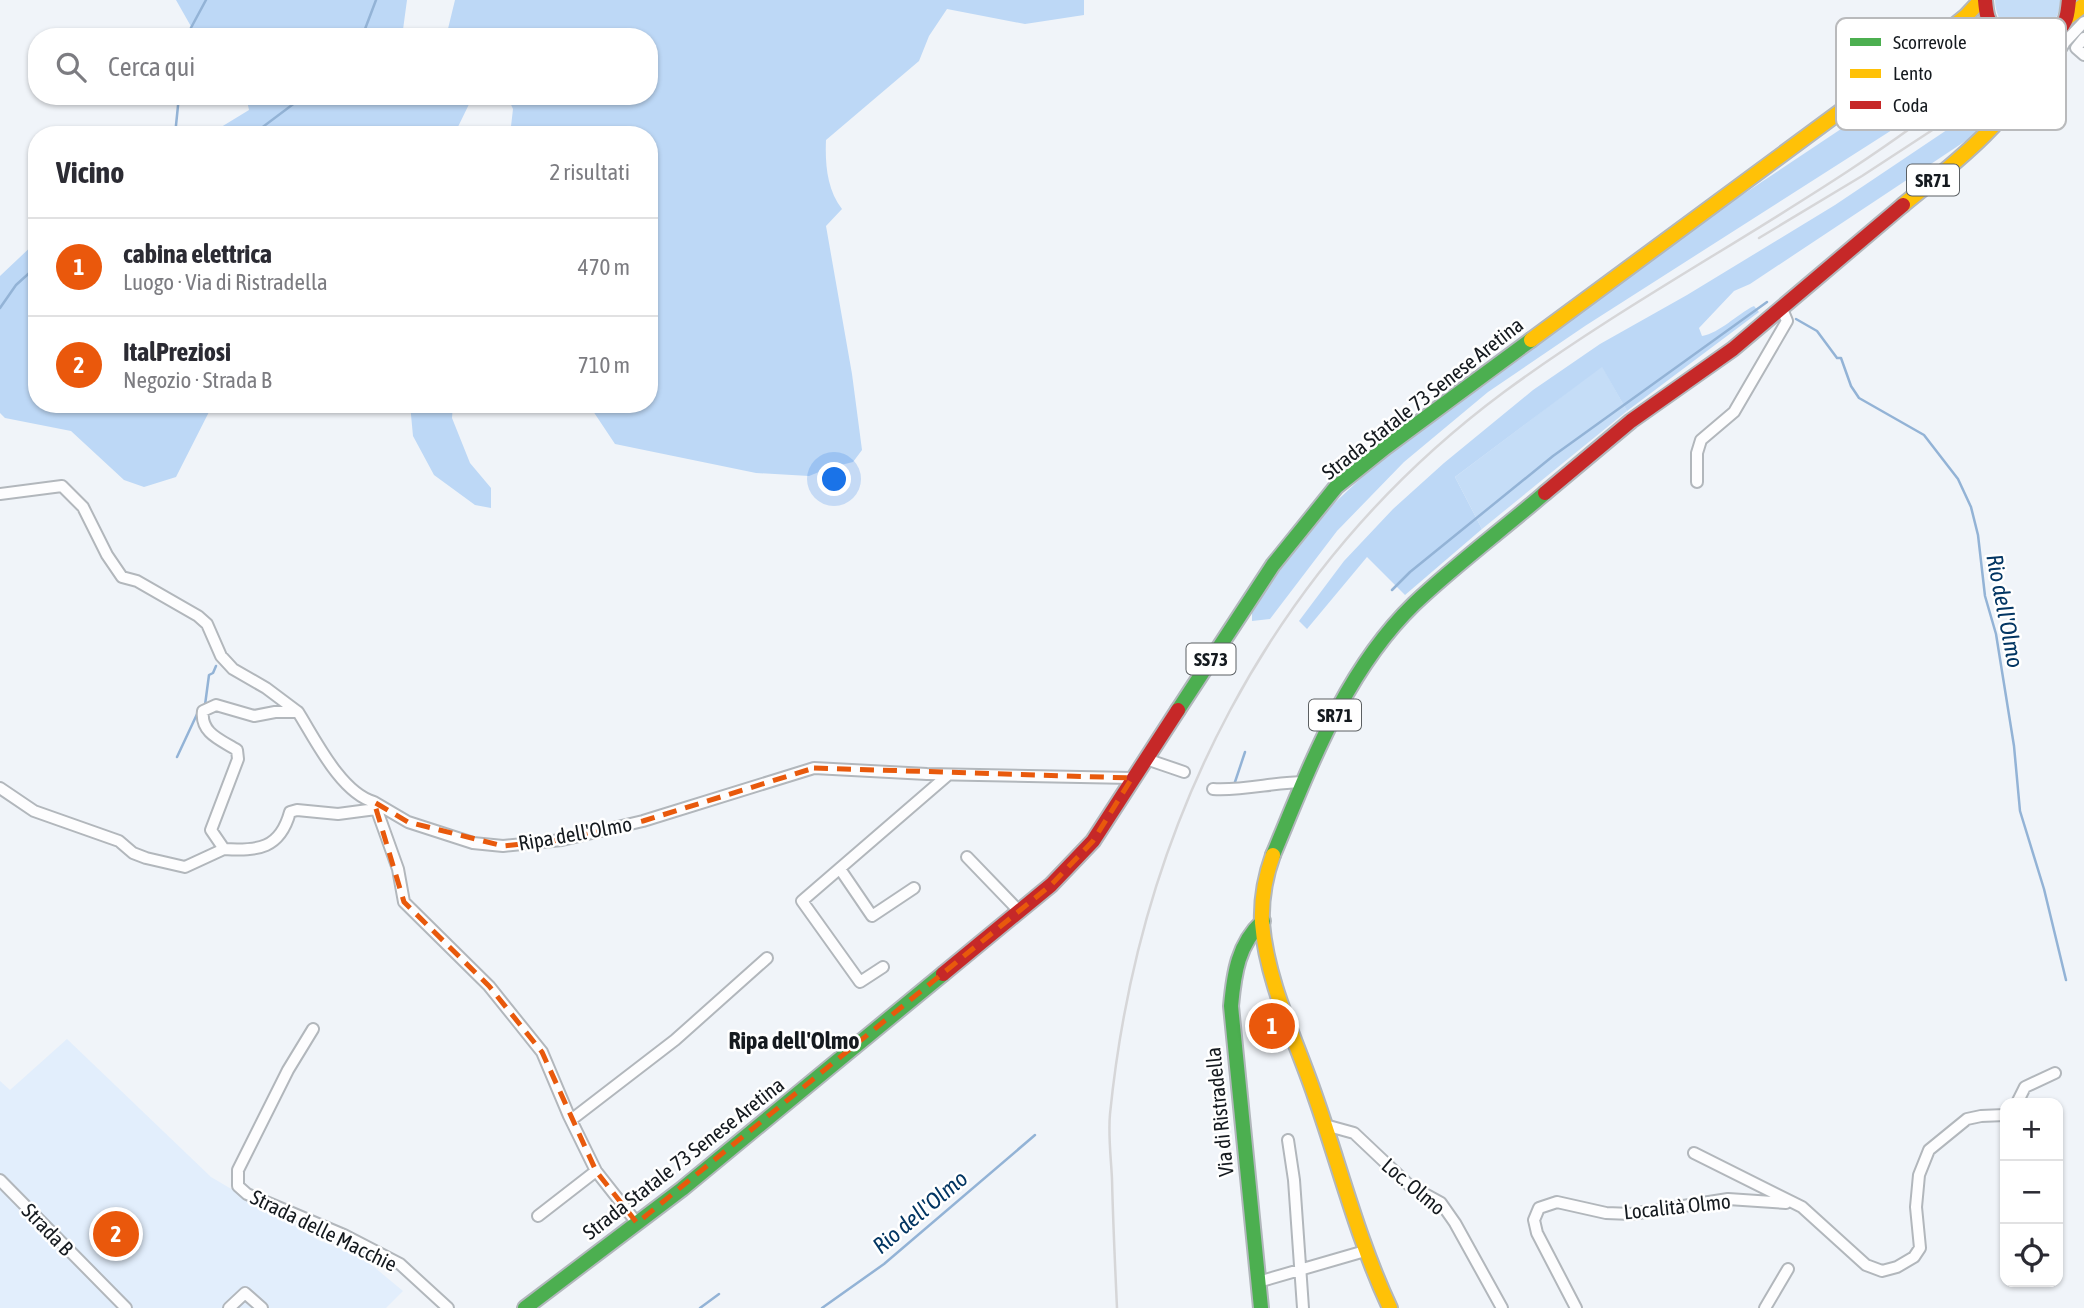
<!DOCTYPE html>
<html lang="it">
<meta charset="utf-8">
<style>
body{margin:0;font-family:"Asap Condensed",sans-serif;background:#f7f7f7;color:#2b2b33}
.controls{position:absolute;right:21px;bottom:21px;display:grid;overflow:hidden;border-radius:14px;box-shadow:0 2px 5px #0004}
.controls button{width:63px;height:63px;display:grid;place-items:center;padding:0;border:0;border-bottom:2px solid #e1e1e2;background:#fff;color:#2b2b33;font:35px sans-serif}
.you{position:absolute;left:835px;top:480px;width:24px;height:24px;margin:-18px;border:5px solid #fff;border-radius:50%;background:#1a73e8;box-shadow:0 0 0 10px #1a73e833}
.badge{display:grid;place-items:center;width:46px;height:46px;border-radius:50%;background:#ea580c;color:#fff;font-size:23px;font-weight:700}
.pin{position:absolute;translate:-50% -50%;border:4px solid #fff;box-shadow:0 2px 7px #0006}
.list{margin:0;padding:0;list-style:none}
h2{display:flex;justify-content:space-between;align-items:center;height:91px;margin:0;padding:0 28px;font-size:30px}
h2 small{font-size:23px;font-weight:400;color:#7c7c81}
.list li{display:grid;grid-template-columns:46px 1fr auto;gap:21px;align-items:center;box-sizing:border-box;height:98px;padding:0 28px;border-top:2px solid #e1e1e2}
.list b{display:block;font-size:26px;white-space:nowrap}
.list p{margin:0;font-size:23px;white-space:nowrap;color:#7c7c81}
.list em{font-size:23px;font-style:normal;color:#7c7c81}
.icon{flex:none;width:38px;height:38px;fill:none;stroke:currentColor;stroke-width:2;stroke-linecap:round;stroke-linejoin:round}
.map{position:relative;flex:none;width:2084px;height:1308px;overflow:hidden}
.search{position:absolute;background:#fff;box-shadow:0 2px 5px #0004;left:28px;top:28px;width:630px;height:77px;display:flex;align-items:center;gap:18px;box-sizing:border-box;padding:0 24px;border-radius:28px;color:#7c7c81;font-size:26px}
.panel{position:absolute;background:#fff;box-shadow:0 2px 5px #0004;left:28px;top:126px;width:630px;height:287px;border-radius:28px}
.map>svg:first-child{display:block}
.built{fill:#e2eefc}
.green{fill:#c5ddf7}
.forest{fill:#bdd8f6}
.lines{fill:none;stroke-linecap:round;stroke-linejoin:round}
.stream{stroke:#93b3d6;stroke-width:2.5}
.street-casing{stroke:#b2b7bc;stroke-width:14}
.fast-casing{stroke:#b2b7bc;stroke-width:18}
.slow-casing{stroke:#b2b7bc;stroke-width:18}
.jam-casing{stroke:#b2b7bc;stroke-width:18}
.street{stroke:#fdfdfe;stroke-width:10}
.fast{stroke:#4caf50;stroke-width:14}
.slow{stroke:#ffc107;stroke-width:14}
.jam{stroke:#c62828;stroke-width:14}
.rail{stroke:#d6d6d8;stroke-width:2.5}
.marked{fill:none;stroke:#e8590c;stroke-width:5;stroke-dasharray:14 9;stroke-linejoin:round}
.labels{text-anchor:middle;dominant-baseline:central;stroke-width:5;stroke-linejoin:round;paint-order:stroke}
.shield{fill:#fff;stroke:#5b5f62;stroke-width:2}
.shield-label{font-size:19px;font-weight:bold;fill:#151a1f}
.street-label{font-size:21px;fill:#151a1f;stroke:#fff}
.water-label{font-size:23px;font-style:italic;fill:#023562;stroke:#fff}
.quarter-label{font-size:24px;font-weight:bold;fill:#151a1f;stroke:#fff}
.key{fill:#fff;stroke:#b9babc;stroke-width:2}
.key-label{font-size:19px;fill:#151a1f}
</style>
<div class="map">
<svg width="2084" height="1308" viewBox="0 0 2084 1308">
<rect width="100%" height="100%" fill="#f0f4f9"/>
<path class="built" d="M67 1039 211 1177 318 1240 362 1257 403 1291 386 1308H0V1081L10 1090Z"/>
<path class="green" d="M1995 0H2060C2060 46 1996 48 1995 0Z
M1602 366 1627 411 1482 529 1455 477Z"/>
<path class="forest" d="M176 0H407L402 37H197Z
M455 0H1084V15L1025 24 947 9 929 36 919 61 826 140C825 164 827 190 842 209L826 226 852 374 862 450 853 462 829 468 809 476 756 473 615 444 591 408V404H649V135H510L513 109 507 96H649V37H446Z
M1967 54 1974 56 2003 87 1999 91 2003 103 1973 136 1750 284 1734 291 1699 328 1702 336C1720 333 1737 314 1754 306L1759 312 1627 411 1602 367 1455 477 1482 529 1405 595 1367 557 1307 629 1299 621 1344 561 1393 509 1444 463 1533 390 1600 344 1687 295 1835 205 1996 97 1974 70 1917 114 1585 326 1488 392 1404 462 1337 531 1270 619 1252 621V610L1281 569 1326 511 1376 464 1709 217 1928 71Z
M246 96H473L454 135H208L249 110Z
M37 241V404H213L176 477 144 487 124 480 71 431 5 418 0 413V276Z
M410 404H453L452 418 470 463 491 488V508L475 505 434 475 413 436Z"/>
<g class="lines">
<path class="stream" d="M186 37 206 0
M362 37 376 0
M175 135 179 96
M252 135 304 96
M0 308 16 285 37 266
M1796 319 1817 331 1837 358H1841L1851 386 1859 398 1924 435 1958 479 1971 507 1978 535 1985 596 1996 634 2014 746 2020 811 2044 889 2066 980
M1392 590 1410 572 1553 456 1767 302
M205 705 209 675 213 673 216 666
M177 757 198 712
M1234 785 1245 752
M700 1308 719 1294
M822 1308 884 1264 1035 1135"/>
<g class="street-casing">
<path id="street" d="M2084 38 2076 48 2084 55
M2022 108 2032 98 2065 42 2084 22
M1697 482V453L1701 440 1734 412 1787 321 1782 309
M0 494 62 486 83 507 107 555 122 577 137 581 198 616 207 624 221 656 233 669 266 688 298 712
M1146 759 1184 772
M0 788 34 811 119 841 133 853 146 858 185 867 224 849 211 830 238 759 237 750C221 740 200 733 203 711L216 705 254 716 275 712H298C315 739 341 793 374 802
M1213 789C1244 791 1274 782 1305 782
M224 849C258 851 280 849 290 812L297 810 338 814 376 809
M967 857 1020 912
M840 869 872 916 914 888
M883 967 860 982 802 901 948 775
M313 1029 288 1070 238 1170V1186L247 1194 344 1235 400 1264 448 1308
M2017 1103 2025 1087 2055 1073
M571 1120 675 1040 767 958
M1325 1125 1354 1133 1410 1186 1441 1203 1455 1223 1502 1308
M1288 1140 1294 1180 1303 1308
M1694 1153 1802 1207 1866 1265 1882 1271 1897 1267 1914 1257 1920 1248 1916 1207 1919 1175 1929 1150 1967 1119 1981 1116 2005 1115
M0 1180 126 1308
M538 1216 596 1171
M637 1223 596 1171 569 1116 542 1052 489 986 404 902 398 869 374 802 408 822 473 843 503 846 562 840 643 821 814 768 927 774 1132 778
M1258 1282 1365 1251
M229 1308 245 1293 262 1308
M1576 1308 1537 1233 1534 1220 1539 1208 1557 1202 1606 1213 1632 1214 1728 1199 1786 1203
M1765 1308 1788 1269"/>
</g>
<g class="fast-casing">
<path id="fast" d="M2030 84 2033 57 2048 40
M1178 710 1273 565 1336 487 1386 447 1531 340
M1273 855C1310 767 1344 672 1414 604 1455 565 1502 530 1545 493
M525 1308 682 1189 943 974
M1261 1308 1231 1006C1234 973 1238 944 1263 921"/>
</g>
<g class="slow-casing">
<path id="slow" d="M2067 18 2084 5
M1903 205C1934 179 2020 116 2023 76 2024 63 2015 52 2009 41
M1531 340 1929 46 1966 16 1981 0
M1273 855C1265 877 1261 899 1262 923 1267 983 1296 1040 1315 1096 1340 1167 1358 1240 1390 1308"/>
</g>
<g class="jam-casing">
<path id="jam" d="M1985 0C1986 12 1987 21 1995 31 2013 52 2053 46 2065 21 2068 15 2068 7 2069 0
M1545 493 1631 421 1733 349 1903 205
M943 974 1051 885 1093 841 1178 710"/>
</g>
<use href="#street" class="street"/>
<use href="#fast" class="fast"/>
<use href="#slow" class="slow"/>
<use href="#jam" class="jam"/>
<path class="rail" d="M1759 238 1862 176 1989 93
M1117 1308C1115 1265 1113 1222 1112 1179 1111 1158 1108 1135 1110 1114 1139 826 1270 566 1504 392 1656 280 1829 198 1975 79"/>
</g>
<path class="marked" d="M814 768 1132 778 1093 841 1051 885 637 1223 596 1171 542 1052 489 986 404 902 374 802 408 822 503 846 562 840 643 821Z"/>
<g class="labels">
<g class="shield">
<rect x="1907" y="164.5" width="52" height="31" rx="5"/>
<rect x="1186.5" y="643.5" width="49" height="31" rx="5"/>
<rect x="1309" y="699.5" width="52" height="31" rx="5"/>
</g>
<g class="shield-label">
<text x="1933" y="180">SR71</text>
<text x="1211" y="659">SS73</text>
<text x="1335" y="715">SR71</text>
</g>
<g class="street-label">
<text transform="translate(1422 398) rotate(-38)">Strada Statale 73 Senese Aretina</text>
<text transform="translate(575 833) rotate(-10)">Ripa dell'Olmo</text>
<text transform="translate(1219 1112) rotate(-96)">Via di Ristradella</text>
<text transform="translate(683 1158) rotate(-38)">Strada Statale 73 Senese Aretina</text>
<text transform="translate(1414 1186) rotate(40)">Loc. Olmo</text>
<text transform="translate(1677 1206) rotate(-6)">Località Olmo</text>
<text transform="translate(48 1229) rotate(46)">Strada B</text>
<text transform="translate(324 1230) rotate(26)">Strada delle Macchie</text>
</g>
<g class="water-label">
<text transform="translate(2005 611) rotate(79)">Rio dell'Olmo</text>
<text transform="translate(920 1212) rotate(-40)">Rio dell'Olmo</text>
</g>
<g class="quarter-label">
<text x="794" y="1040">Ripa dell'Olmo</text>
</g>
</g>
<rect x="1836" y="18" width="230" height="112" rx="10" class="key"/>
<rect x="1850" y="38" width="31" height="8" fill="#4caf50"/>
<rect x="1850" y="69" width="31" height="9" fill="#ffc107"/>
<rect x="1850" y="101" width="31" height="8" fill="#c62828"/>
<g class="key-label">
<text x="1893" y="49">Scorrevole</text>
<text x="1893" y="80">Lento</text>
<text x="1893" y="112">Coda</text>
</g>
</svg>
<div class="controls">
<button>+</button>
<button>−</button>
<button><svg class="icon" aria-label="locate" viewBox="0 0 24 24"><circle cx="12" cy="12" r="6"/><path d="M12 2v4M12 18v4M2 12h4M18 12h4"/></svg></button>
</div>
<div class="you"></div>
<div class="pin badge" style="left:1272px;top:1026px">1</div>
<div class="pin badge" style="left:116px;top:1234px">2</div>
<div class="search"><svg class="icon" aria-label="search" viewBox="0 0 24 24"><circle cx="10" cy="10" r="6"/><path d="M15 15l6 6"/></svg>Cerca qui</div>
<section class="panel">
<h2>Vicino<small>2 risultati</small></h2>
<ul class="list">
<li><span class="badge">1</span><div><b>cabina elettrica</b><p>Luogo · Via di Ristradella</p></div><em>470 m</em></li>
<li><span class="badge">2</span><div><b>ItalPreziosi</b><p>Negozio · Strada B</p></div><em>710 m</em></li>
</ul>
</section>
</div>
